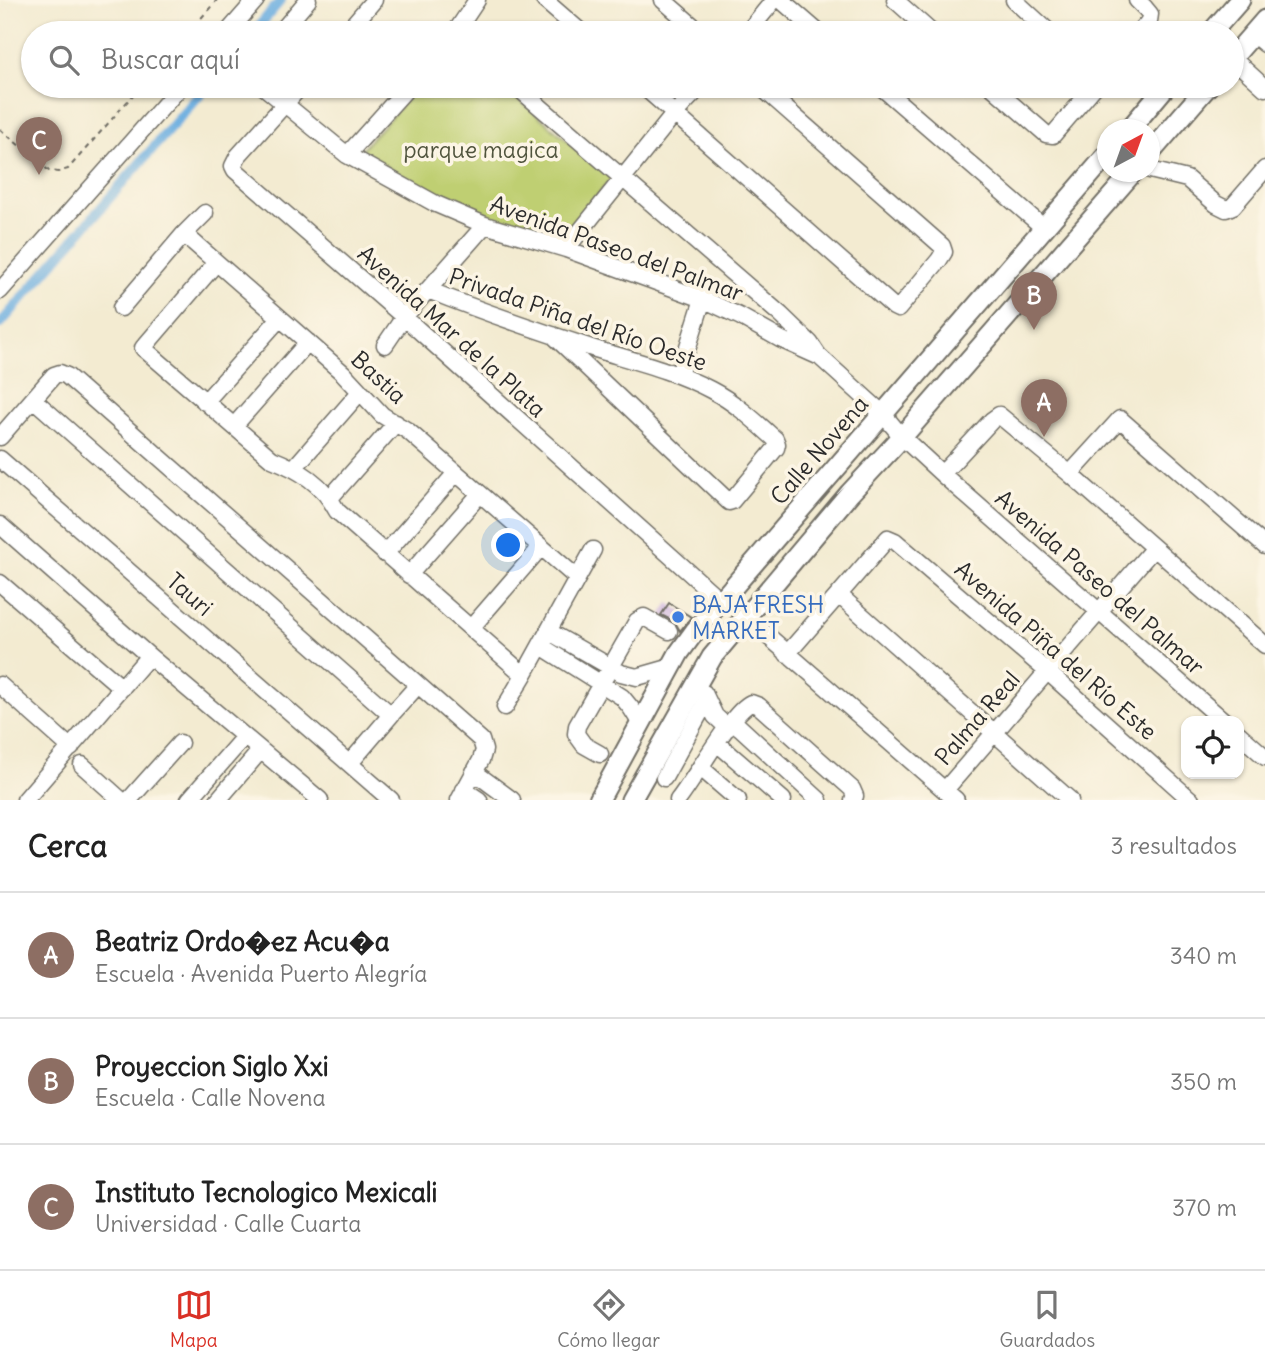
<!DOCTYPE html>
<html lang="es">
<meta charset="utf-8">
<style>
body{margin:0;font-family:Delius,sans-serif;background:#f2f2f2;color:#222}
.controls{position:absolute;right:21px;bottom:21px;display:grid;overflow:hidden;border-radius:14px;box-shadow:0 2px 5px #0004}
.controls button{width:63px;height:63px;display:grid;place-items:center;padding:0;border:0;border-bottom:2px solid #e0e0e0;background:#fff;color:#222;font:35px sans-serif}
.compass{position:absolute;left:1097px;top:119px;width:63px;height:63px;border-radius:50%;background:#fff;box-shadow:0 2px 5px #0004;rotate:41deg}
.you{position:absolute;left:509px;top:546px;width:24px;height:24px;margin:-18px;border:5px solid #fff;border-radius:50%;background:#1a73e8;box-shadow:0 0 0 10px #1a73e833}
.badge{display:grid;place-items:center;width:46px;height:46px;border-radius:50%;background:#d93025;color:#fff;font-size:23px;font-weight:700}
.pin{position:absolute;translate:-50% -58px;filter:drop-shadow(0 2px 4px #0008)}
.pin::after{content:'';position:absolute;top:37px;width:24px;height:21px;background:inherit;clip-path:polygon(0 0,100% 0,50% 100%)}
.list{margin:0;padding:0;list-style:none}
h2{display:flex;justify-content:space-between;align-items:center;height:91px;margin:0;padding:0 28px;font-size:30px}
h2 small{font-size:23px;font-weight:400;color:#767676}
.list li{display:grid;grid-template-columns:46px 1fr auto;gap:21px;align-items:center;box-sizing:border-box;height:126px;padding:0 28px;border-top:2px solid #e0e0e0}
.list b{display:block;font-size:26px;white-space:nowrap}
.list p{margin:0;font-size:23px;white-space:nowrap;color:#767676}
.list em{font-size:23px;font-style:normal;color:#767676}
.icon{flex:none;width:38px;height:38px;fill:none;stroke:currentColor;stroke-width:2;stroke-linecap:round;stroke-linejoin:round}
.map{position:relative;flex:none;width:1265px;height:800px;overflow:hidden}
.search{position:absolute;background:#fff;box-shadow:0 2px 5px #0004;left:21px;right:21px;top:21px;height:77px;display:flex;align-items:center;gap:18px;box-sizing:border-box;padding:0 24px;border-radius:38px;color:#767676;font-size:26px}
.sheet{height:469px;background:#fff}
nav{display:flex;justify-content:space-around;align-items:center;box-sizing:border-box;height:98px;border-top:2px solid #e0e0e0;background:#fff;font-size:19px;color:#767676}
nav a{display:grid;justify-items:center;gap:4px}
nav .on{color:#d93025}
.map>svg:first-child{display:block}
.green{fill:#bfcf72;stroke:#757d4e;stroke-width:2}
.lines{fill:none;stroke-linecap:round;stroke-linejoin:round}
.canal{stroke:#6caee0;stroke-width:10}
.building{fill:#bd9ddf}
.minor-casing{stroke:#716e65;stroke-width:19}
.major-casing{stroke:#716e65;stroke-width:23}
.path{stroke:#716e65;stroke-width:2;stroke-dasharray:5 5;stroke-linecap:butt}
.minor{stroke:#fff;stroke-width:16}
.major{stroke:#fff;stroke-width:19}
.shop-dot{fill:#3f7fe0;stroke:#fcf5e5;stroke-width:2.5}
.labels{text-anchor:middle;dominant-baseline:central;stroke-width:7;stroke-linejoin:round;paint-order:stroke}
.park-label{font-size:23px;fill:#50543d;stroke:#fcf5e5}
.street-label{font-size:23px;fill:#2b2b2b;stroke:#fcf5e5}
.shop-label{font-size:23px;fill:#366cbe;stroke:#fcf5e5;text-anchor:start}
</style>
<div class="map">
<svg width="1265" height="800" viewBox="0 0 1265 800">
<rect width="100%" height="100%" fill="#fcf5e5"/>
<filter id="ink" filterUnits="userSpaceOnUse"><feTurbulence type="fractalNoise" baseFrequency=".0143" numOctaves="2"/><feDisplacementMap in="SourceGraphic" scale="14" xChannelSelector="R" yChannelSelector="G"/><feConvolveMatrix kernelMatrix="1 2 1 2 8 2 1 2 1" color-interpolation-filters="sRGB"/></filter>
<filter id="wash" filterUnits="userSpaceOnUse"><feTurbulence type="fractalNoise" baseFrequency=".00686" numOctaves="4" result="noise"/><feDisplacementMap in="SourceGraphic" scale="28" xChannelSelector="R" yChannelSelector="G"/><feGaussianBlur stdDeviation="1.57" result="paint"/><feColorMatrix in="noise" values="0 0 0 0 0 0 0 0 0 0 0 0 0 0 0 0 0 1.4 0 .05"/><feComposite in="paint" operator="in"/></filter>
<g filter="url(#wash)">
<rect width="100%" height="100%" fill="#f3ebd1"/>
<path class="green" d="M419 86H503L612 178 558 242 447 203 360 151Z"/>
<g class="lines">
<path class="canal" d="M253 33 281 0
M0 324 207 86"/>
</g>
<g id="blocks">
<path class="building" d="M669 603 691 617 680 631 675 622 661 615Z"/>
</g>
</g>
<g filter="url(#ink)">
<use href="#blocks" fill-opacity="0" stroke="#716e65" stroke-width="2"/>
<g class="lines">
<g class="minor-casing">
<path id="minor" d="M544 0 582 33
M663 0 701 33
M781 0 819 33
M895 0 932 33
M1014 0 1050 33
M1137 0 1145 8 1150 14 1149 21 1139 33
M227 33 256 0
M280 33 308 0
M346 33 374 0
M455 33 477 0
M747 33 774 0
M1253 34 1265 44
M1232 58 1265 88
M263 86 347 155 436 204 485 225 566 249 703 299 741 317 780 339 820 357 883 414 902 437 942 474 1224 721
M301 86 238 156 233 166 235 170 404 317 721 601
M516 86 781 315 810 343 818 355
M643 86 894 307 898 309 939 260 944 252 942 246 760 86
M880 86 1044 228
M991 86 1046 134 1053 135 1095 86
M347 155 409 86
M1150 170 1187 179 1216 204 1226 209 1233 206 1265 169
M184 234 343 373 382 415 408 431 577 578
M566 249 675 113 701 86
M216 263 143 348 272 459C300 470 323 484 337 511L524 675 593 550
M428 290C483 312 539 331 595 349 634 361 675 371 711 390 736 403 755 421 775 439L777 444 776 448 732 501 729 502 553 335
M0 291 181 86
M121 308 184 234 205 213
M385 345 404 317 485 225
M679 375 703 299
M33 399 391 715 350 763
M205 402 280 318
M234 426 308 342
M0 437 54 375 60 373 67 376 481 740 484 750 481 760 459 800
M0 459 391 800
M294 468 360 392
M942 474 992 420 999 415 1070 474 1265 645
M1070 474 1120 419 1265 546
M330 498 396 423
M0 525 149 656 320 800
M385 554 456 473
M409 575 480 494
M0 583 122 688
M839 595 1070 800
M745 616 956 800
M471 628 541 547
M548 631 621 673 637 677 672 667
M541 646 622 697 631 708 641 724
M787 654 888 538 895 541 1048 672 1191 800
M0 685 71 748
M704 693 715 716 728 728
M505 707 524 675
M391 715 418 685
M733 721 819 800
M1239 734 1265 757
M717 743 783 800
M600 754 584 745 576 734 577 726 637 621 644 617 669 631
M82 765 121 800
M701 768 738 800
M474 772 512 800
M664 778 707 700
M464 790 479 800
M945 790 1153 549
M25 800 149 656
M129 800 180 743
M189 800 244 737
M218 800 260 751
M678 800C695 779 731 712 751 703L759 706 852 789 855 796 853 800"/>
</g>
<g class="major-casing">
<path id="major" d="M1211 33 1240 0
M1232 58 1265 20
M1129 130 1166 86
M1150 153 1208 86
M599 800 679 653 695 631 1108 154
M631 800 712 657 850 493 902 437 1133 172"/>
</g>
<path class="path" d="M188 33 217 0
M0 129 49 171 58 172 68 169 141 86"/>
<use href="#minor" class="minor"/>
<use href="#major" class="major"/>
</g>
</g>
<circle class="shop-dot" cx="678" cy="617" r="7"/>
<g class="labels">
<g class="park-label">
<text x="481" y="149">parque magica</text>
</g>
<g class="street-label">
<text transform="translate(617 248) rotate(20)">Avenida Paseo del Palmar</text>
<text transform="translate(578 319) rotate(19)">Privada Piña del Río Oeste</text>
<text transform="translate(452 331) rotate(42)">Avenida Mar de la Plata</text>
<text transform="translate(379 377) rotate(43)">Bastia</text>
<text transform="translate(819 450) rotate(-49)">Calle Novena</text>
<text transform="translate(1100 582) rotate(41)">Avenida Paseo del Palmar</text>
<text transform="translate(190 594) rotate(41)">Tauri</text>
<text transform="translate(1056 650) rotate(41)">Avenida Piña del Río Este</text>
<text transform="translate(977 718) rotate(-49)">Palma Real</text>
</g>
<g class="shop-label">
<text x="692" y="604">BAJA FRESH<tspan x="692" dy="26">MARKET</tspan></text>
</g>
</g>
</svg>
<div class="controls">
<button><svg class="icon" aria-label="locate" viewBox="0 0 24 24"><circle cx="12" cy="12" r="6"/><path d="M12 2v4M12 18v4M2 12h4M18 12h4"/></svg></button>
</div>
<svg class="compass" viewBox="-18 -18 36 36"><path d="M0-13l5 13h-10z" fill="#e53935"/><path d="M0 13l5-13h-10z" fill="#767676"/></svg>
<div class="you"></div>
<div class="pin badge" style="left:1044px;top:437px;background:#8d6e63">A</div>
<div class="pin badge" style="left:1034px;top:330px;background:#8d6e63">B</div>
<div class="pin badge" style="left:39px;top:175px;background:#8d6e63">C</div>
<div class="search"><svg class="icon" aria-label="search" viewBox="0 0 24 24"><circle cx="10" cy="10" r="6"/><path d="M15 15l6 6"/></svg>Buscar aquí</div>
</div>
<section class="sheet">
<h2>Cerca<small>3 resultados</small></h2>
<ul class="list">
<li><span class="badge" style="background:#8d6e63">A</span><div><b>Beatriz Ordo�ez Acu�a</b><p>Escuela · Avenida Puerto Alegría</p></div><em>340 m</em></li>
<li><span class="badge" style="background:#8d6e63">B</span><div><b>Proyeccion Siglo Xxi</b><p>Escuela · Calle Novena</p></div><em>350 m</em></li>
<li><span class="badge" style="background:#8d6e63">C</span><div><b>Instituto Tecnologico Mexicali</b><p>Universidad · Calle Cuarta</p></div><em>370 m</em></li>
</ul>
</section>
<nav>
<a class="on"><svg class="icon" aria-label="map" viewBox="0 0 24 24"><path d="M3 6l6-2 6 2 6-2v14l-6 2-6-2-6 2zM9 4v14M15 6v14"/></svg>Mapa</a>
<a><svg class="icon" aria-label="directions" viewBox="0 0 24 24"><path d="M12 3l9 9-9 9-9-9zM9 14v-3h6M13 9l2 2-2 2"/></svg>Cómo llegar</a>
<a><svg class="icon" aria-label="saved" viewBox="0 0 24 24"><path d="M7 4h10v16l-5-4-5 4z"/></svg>Guardados</a>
</nav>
